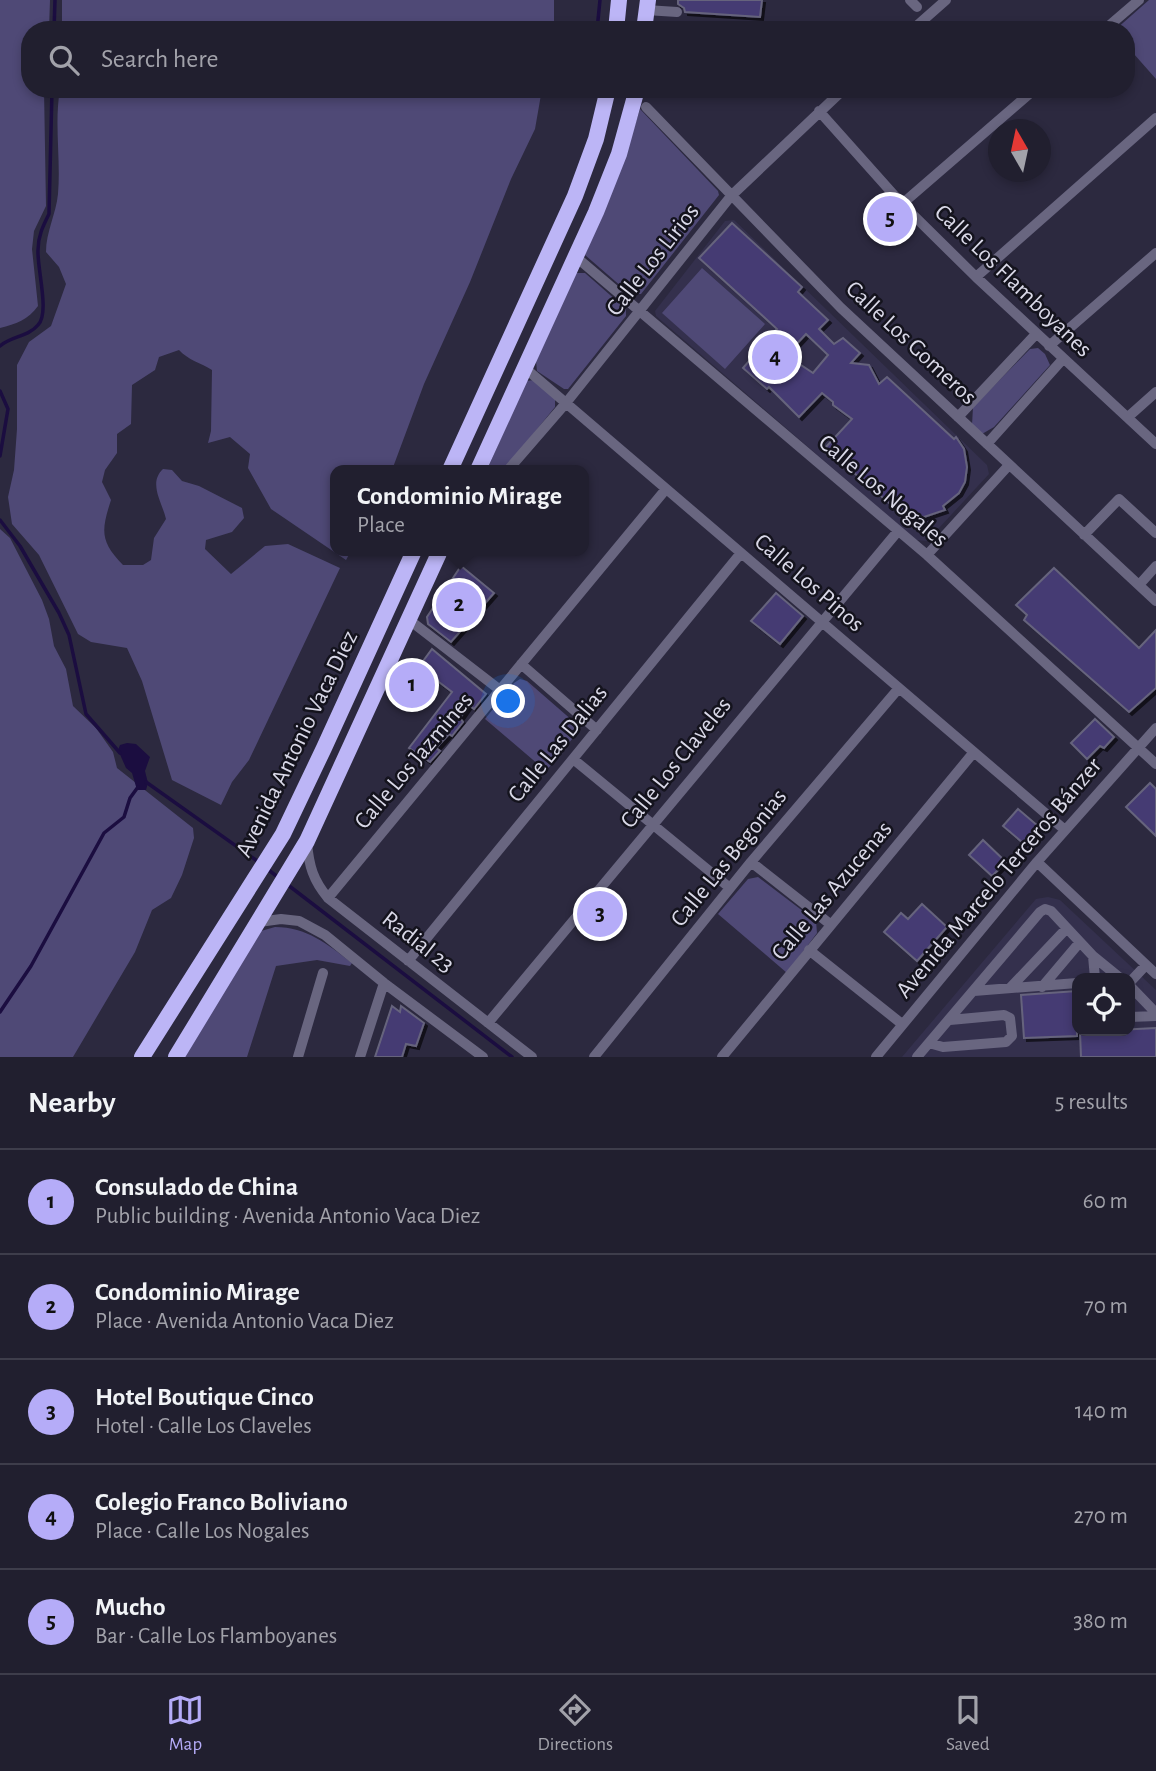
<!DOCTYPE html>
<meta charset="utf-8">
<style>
body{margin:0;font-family:"Alegreya Sans",sans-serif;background:#292737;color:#f1f3f6}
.controls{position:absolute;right:21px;bottom:21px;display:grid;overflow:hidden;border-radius:14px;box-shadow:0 4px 10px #0003}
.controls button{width:63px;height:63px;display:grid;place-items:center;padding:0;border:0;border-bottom:2px solid #3e3d4b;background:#211f2f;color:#f1f3f6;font:35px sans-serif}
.compass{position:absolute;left:988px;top:119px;width:63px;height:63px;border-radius:50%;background:#211f2f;box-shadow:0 4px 10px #0003;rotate:351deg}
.you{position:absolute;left:509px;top:702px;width:24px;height:24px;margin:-18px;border:5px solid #fff;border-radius:50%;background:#1a73e8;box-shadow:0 0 0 10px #1a73e833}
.badge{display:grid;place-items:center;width:46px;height:46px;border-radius:50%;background:#b5acf8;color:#111;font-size:23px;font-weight:700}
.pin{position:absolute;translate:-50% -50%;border:4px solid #fff;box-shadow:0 2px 7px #0006}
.popup{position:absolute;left:330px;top:465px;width:259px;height:91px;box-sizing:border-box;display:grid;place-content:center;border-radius:14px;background:#211f2f;filter:drop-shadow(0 2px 5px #0005);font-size:23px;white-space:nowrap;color:#a2a2aa}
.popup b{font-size:26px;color:#f1f3f6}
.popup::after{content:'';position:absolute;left:50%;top:100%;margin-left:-14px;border:14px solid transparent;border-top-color:#211f2f}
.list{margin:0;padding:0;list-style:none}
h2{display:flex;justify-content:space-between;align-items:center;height:91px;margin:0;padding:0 28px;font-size:30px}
h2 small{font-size:23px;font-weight:400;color:#a2a2aa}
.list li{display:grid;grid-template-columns:46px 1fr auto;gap:21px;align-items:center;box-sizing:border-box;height:105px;padding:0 28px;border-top:2px solid #3e3d4b}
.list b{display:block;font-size:26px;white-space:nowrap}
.list p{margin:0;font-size:23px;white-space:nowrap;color:#a2a2aa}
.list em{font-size:23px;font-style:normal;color:#a2a2aa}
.icon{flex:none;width:38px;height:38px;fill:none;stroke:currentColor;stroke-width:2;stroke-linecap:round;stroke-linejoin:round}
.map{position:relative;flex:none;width:1156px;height:1057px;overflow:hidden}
.search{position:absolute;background:#211f2f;box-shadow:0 4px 10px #0003;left:21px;right:21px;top:21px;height:77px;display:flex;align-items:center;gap:18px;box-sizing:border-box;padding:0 24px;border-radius:28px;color:#a2a2aa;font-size:26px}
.sheet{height:616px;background:#211f2f}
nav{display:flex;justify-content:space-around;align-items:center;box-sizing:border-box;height:98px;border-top:2px solid #3e3d4b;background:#211f2f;font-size:19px;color:#a2a2aa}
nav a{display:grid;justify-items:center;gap:4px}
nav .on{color:#b5acf8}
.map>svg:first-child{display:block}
.built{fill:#34304d;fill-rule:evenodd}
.green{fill:#4f4976}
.water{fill:#1b0d40}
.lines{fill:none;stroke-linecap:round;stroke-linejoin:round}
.stream{stroke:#1b0d40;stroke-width:3.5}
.building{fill:#453b73;stroke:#66647d;stroke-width:2;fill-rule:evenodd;filter:url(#shadow)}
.minor{stroke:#696680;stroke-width:10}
.highway{stroke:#bcb5f6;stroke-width:16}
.labels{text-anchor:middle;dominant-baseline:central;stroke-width:5;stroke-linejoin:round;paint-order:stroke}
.street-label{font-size:24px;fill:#d9d8e7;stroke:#14131d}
</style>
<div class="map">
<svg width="1156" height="1057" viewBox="0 0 1156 1057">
<defs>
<filter id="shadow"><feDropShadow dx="3" dy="3" stdDeviation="0" flood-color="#0009"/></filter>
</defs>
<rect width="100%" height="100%" fill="#2c293f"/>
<path class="built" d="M734 220 987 465 989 474 927 541 916 540 656 316 655 311 725 221Z
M1048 897 1060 900 1156 990V1057H902L1036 899ZM1077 978H1130V1031H1077Z"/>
<path class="green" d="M0 0H50L49 30H30V89H44L46 206 34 231 32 249 38 306C28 320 16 324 0 328Z
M62 0H554V30H62Z
M1149 0H1156V79L1126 45V30H1115Z
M60 89H542L535 129 511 179 470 282 424 384 392 470H335V551H351L346 560 271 509 248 468 250 454 230 437 208 443 211 431 212 370C201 363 188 360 179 350L159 357 155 370 132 385 131 424 117 434V453L105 470 102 482 111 500C101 531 100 541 123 565H143L151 560 154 538 166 519C162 502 148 483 163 469L172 470 182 481 199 486 242 508 244 518 232 532 206 540 205 549 231 574 265 546 288 544 340 568 249 760 232 782 221 805 172 780 142 681 127 648 91 642 78 634 39 555 12 524 8 497 14 470 17 429V365L29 342 51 326 66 284 59 267 46 252C46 232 56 214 58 194 61 159 54 124 60 89Z
M640 109 718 191 719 195 641 294H630L585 255 622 166Z
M702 268 765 324 725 369 662 313Z
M576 273H585L626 309V316L568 389H564L537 371 536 361Z
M1038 348 1045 354 1050 365 994 427 982 434 972 425 973 407 1030 349Z
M534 380 555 399V407L504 470H487L526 381Z
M0 529 10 538 42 600 49 619 54 646 66 669 73 706 96 728 113 752 117 768 193 828 194 838 182 875 171 898 152 910 135 952 73 1057H0Z
M520 679 527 681 581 728 546 771 485 719 514 683Z
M758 877 816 921 817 933 787 973 718 914 748 879Z
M275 927C307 927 327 944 352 963L350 966 317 960 276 966 247 1057H183L261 931Z"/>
<path class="water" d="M127 743 136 744 150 757 145 771 148 783 146 790H137L132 773 126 768 118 750 120 745Z"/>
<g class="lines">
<path class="stream" d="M54 30 55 0
M597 30 600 0
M0 346C11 336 28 337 38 325 50 313 37 269 38 250 38 236 43 226 49 214L52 89
M0 391 8 409 0 456
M0 520 20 546 59 613 69 635 86 714 120 753
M146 782 260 863
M266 868 279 878
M288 885 512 1057
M0 1012 31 966 104 833 124 817 130 798 138 787"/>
</g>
<path class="building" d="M678 0H762L760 17 685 12 684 8 678 4Z
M732 223 802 287 798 292 828 320 819 329 834 344 843 338 860 353 851 363 869 365 879 384 887 377 954 439 956 437 964 449 967 467 965 482 959 493 943 506 945 510 924 517 910 516 896 509 825 448 852 419 833 405V402L822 393 799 417 769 387 767 389 743 368 777 329 699 258ZM806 334 828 355 813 373 795 361 798 358 791 350Z
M461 566 494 593 451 642 428 624 427 617Z
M1054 568 1139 648 1156 630V688L1129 712 1024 620 1027 615 1016 605Z
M776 593 803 616 780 644 751 621Z
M432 649 486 694 474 709 469 705 460 718 463 722 452 736 449 734 436 748 440 751 430 762 409 748 452 692 431 676 414 695 404 687Z
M1095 719 1114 737 1104 748 1100 746 1087 759 1071 743Z
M1150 783 1156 789V836L1126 807Z
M1018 809 1038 826 1023 843 1003 826Z
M983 840 1006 862 992 876 969 855Z
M922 904 947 927 917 961 884 932 901 913 908 919Z
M1077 991V1036L1024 1038 1021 995Z
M392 1006 400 1012 401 1006 424 1023 416 1046 406 1044 402 1057H375Z
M1156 1028V1057H1081L1080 1032Z"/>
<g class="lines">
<path class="minor" d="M910 0 917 7
M646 10 677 12
M912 30 946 0
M1104 30 1139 0
M646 107 841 308 1156 601
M819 111 902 204 976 277 1156 444
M902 204 1035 89
M576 257 927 555 1156 764
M976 277 1156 118
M1049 346 1156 253
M525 368 1065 830
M958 417 1036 334
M1128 417 1156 392
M987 444 1063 359
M508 470 566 403 731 196 844 89
M1084 535 1119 499 1156 533
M927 555 1009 465
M1139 585 1156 566
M408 619 500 690
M521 664 597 730
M573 759 730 888
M307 843C309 866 313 880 328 898L532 1057
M751 862 830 924
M1037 862 1156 974
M328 898 666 489
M259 922 281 919 299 921 325 935 384 983 483 1057
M809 950 902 1024
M1093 956 1095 978
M408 961 741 553
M1130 982 1146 965
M1130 986 1156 1013
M1042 987 1080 942
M1010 988 1067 928
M974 991 1077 983
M1130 1017 1156 1016
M488 1023 898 531
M929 1043 943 1047 1006 1042 1012 1036 1010 1018 1004 1015 950 1020
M298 1057 323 973
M360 1057 384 983
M594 1057 751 862 899 688
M722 1057 974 752
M876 1057 1037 862 1156 728
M917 1057 1040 912 1045 909 1051 911 1093 956 1120 978"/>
<path class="highway" d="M616 30 619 0
M644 30 648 0
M450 470 575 196 596 139 608 89
M478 470 596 212 619 154 637 89
M142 1057 283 834 324 748 414 551
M176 1057 307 841 440 551"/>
</g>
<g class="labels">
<g class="street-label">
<text transform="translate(653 260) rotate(-52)">Calle Los Lirios</text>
<text transform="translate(1013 281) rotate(44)">Calle Los Flamboyanes</text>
<text transform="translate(911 343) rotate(43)">Calle Los Gomeros</text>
<text transform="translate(883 491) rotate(40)">Calle Los Nogales</text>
<text transform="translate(809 583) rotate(41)">Calle Los Pinos</text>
<text transform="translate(297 744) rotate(-64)">Avenida Antonio Vaca Diez</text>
<text transform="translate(558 744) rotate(-51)">Calle Las Dalias</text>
<text transform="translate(414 761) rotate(-50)">Calle Los Jazmines</text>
<text transform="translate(676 763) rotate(-51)">Calle Los Claveles</text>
<text transform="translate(729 858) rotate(-51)">Calle Las Begonias</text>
<text transform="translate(999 878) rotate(-50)">Avenida Marcelo Terceros Bánzer</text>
<text transform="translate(832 891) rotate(-50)">Calle Las Azucenas</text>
<text transform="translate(418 942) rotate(38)">Radial 23</text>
</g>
</g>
</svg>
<div class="controls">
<button><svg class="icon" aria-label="locate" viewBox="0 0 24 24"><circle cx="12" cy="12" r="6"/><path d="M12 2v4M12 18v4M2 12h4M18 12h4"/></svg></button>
</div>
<svg class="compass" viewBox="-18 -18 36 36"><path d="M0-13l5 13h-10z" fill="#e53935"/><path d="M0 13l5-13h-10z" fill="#a2a2aa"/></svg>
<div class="you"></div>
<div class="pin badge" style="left:412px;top:685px">1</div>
<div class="pin badge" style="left:459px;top:605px">2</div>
<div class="popup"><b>Condominio Mirage</b>Place</div>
<div class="pin badge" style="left:600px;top:914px">3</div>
<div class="pin badge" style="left:775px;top:357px">4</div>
<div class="pin badge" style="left:890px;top:219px">5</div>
<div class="search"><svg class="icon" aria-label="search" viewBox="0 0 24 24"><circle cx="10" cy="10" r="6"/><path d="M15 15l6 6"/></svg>Search here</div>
</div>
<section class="sheet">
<h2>Nearby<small>5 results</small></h2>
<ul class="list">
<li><span class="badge">1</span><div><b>Consulado de China</b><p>Public building · Avenida Antonio Vaca Diez</p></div><em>60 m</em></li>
<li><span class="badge">2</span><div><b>Condominio Mirage</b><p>Place · Avenida Antonio Vaca Diez</p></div><em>70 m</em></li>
<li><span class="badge">3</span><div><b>Hotel Boutique Cinco</b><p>Hotel · Calle Los Claveles</p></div><em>140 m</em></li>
<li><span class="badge">4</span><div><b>Colegio Franco Boliviano</b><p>Place · Calle Los Nogales</p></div><em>270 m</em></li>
<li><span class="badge">5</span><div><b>Mucho</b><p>Bar · Calle Los Flamboyanes</p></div><em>380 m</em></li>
</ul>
</section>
<nav>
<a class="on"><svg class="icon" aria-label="map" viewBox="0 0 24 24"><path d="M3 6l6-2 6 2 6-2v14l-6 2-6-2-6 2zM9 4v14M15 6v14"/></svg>Map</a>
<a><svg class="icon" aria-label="directions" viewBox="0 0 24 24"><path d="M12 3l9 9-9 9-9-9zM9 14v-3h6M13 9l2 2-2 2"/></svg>Directions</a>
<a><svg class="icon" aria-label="saved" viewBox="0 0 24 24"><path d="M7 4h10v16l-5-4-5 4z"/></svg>Saved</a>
</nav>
